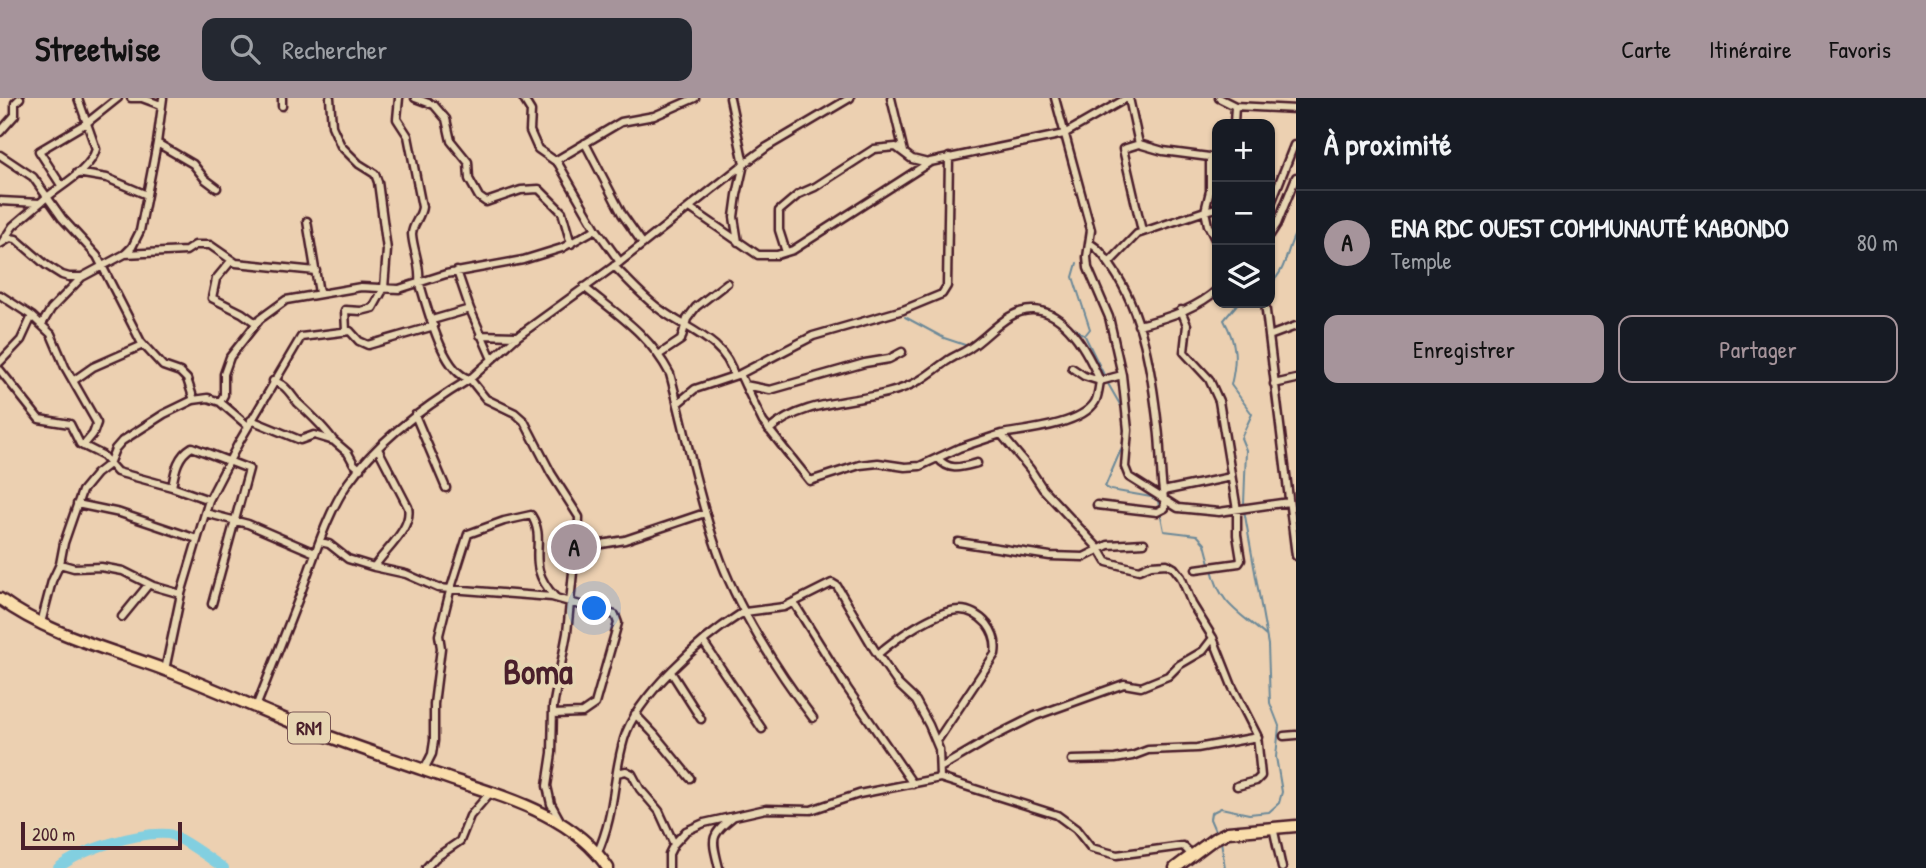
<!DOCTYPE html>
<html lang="fr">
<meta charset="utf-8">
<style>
body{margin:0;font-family:"Patrick Hand",sans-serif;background:#242831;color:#f1f3f6}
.controls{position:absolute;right:21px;top:21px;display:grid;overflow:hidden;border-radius:14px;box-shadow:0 2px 5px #0004}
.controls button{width:63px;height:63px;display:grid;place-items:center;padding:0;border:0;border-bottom:2px solid #363941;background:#171b24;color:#f1f3f6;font:35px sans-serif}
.scale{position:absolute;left:21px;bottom:18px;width:161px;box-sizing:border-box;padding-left:7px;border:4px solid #4a1f2b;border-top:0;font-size:19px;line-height:24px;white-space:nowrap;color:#4a1f2b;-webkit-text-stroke:5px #e7d6b3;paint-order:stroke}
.you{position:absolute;left:595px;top:511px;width:24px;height:24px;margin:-18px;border:5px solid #fff;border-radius:50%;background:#1a73e8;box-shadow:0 0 0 10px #1a73e833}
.badge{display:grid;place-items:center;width:46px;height:46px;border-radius:50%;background:#a6949b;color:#111;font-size:23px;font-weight:700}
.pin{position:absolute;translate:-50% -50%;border:4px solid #fff;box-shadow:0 2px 7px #0006}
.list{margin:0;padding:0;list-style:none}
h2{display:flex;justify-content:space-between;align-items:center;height:91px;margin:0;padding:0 28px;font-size:30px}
h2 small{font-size:23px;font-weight:400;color:#9ea1a6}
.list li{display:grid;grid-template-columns:46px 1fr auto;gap:21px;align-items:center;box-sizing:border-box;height:105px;padding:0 28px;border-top:2px solid #363941}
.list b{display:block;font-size:26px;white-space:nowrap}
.list p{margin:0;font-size:23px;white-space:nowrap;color:#9ea1a6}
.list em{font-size:23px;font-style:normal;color:#9ea1a6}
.actions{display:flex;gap:14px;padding:21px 28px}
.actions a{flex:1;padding:16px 0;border:2px solid #a6949b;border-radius:14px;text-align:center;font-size:24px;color:#a6949b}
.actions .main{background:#a6949b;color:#111}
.icon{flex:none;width:38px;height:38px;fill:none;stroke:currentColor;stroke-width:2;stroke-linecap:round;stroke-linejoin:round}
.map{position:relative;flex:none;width:1296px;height:770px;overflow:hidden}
header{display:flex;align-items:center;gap:42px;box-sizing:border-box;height:98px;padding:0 35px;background:#a6949b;color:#111}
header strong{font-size:33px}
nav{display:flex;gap:38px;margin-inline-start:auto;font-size:24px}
.search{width:490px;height:63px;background:#242831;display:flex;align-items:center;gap:18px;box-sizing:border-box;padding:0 24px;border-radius:14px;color:#9ea1a6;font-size:26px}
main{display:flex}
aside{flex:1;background:#171b24}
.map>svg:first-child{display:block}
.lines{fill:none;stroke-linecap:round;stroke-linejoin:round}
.stream{stroke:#6c8998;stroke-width:2}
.river{stroke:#82cfe0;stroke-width:10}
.minor-casing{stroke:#4a1f2b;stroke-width:11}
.highway-casing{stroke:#4a1f2b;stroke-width:15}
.minor{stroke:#e7d6b3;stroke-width:6}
.highway{stroke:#f9ddab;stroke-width:10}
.labels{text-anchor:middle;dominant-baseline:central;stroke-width:7;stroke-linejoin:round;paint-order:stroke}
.shield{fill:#e7d6b3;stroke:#795654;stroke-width:2}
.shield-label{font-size:19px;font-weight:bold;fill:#4a1f2b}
.town-label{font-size:35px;font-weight:bold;fill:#4a1f2b;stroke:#e7d6b3}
</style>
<header>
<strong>Streetwise</strong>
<div class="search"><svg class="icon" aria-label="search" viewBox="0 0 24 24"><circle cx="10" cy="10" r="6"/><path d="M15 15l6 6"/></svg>Rechercher</div>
<nav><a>Carte</a><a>Itinéraire</a><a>Favoris</a></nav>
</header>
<main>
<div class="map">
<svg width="1296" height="770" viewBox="0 0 1296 770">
<rect width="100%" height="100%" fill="#ecd0b1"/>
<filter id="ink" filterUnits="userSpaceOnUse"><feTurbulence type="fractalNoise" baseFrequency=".0143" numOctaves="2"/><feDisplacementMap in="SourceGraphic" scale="14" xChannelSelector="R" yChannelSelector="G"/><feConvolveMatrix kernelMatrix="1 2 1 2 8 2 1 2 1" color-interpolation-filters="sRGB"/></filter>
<g filter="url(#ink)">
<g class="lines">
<path class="stream" d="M1077 165 1073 179 1090 231 1086 236
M1270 186C1287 172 1286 152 1296 134
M1238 205 1224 222C1237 246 1237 261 1231 287L1252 316 1241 340 1246 352 1244 406
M1041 210 1051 212 1085 238 1105 279
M905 219 944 240 968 248
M1107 284 1122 310 1124 337 1122 349 1105 389 1111 392 1151 399 1158 403 1164 433 1197 437 1205 446 1210 465
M1212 471C1220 508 1240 514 1266 538
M1216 735 1210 721 1211 715 1221 710 1249 716 1269 714 1279 705 1282 694 1276 659 1279 628 1270 605 1268 547 1244 412
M1221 743 1225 770"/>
<path class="river" d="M58 770C82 751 137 734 168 736 178 737 213 763 224 770"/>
<g class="minor-casing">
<path id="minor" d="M131 0H142L161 7
M330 0 332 28 341 48 359 66 375 76 378 84 387 152 384 190 373 210 361 213 345 212 346 233
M399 0 397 21 408 38 422 109C421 119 412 127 412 136 413 152 421 167 419 183 427 208 442 275 470 281L518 238 620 164 744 66 767 49 850 0
M415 0 434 7 446 21 451 43 468 64 469 81 479 99 486 104 521 92 539 91 562 114 571 146
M523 0 531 13 530 33 538 51 558 65 596 131 620 164
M730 0 744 66 737 97 734 119 738 144
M891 0 904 54
M1055 0 1091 132 1087 159 1088 170 1109 219 1122 277 1128 332 1125 369 1129 379 1178 410 1219 414 1289 404
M1129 0 1139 46 1163 53 1217 60
M1219 0 1235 8 1296 11
M282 8V0
M1234 26 1235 8
M0 34 15 17V5L20 0
M157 45 193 66 205 81 217 90
M585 45 622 116 643 146
M1139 46 1123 51 1142 133
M0 57 33 79 62 120 97 158 141 244 163 268 180 274 187 281 194 302
M555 63 621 24 654 18 695 0
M77 75 107 80 147 97
M61 87 39 53 88 24 118 0
M0 103 40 105C57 89 90 74 96 51L78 0
M1270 108 1294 47
M690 110 758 157H777L793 152 930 64 1064 36 1127 0
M1217 110 1205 113 1208 127 1217 145
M307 123 319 195
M1270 137 1277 126 1296 79
M3 143 13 128 40 105
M0 146 10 140 16 141 46 167 62 177 69 179H82L125 156 132 149 140 133 157 45 163 0
M1091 146C1100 151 1106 161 1112 170 1143 214 1152 276 1158 329 1161 350 1160 371 1163 393
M786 154 779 132V113L799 96 815 89 874 51 896 49 912 61 928 65
M125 156 186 153 195 147H210L236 165 316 173
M231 163 216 181 212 200 242 215 256 225
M1109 165 1137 136 1205 113 1210 93V60
M614 168C628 182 642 198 658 210 685 231 726 242 734 278
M457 173 470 211 492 261
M584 189C618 217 649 236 670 276 686 335 697 395 717 452 736 508 777 573 813 620
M0 197 32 218 51 236 65 269 97 325 93 336 83 348
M1265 205 1296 458
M1181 212 1187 227 1184 254 1209 281 1219 303 1237 412V437L1241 462 1239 465 1196 471
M432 222 470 211
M42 226 51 211 81 180
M1138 227C1165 221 1196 211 1217 192
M480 237 516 238
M1269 238 1296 228
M660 256 681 242 687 221 696 209 727 185
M0 264 21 242 32 218
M1072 270 1084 278 1100 283
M0 272 39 321 70 326 80 346 102 357 117 374 172 389 209 402
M740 276 745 287 770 292 865 265 889 261 902 254
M73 283 93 269 143 247
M273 283C286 286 290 296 298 305 311 317 323 328 333 342
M1274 286 1296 281
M745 287 763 324 810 383 860 367 878 365 905 369 920 368 959 350 1001 336 1030 371 1043 391 1100 452 1107 464 1139 472 1151 467 1167 466 1174 470 1181 479 1192 506 1213 540 1232 588 1257 637 1261 678 1256 683 1237 688
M220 304 224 297V276L230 259 260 221 286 202 361 189 399 191 446 176 523 162 562 150 596 131
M678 305 695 291 740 276 813 238 903 212 942 196 947 188 949 59
M415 317 446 390
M251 322 300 342 314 337 334 343 348 355 354 366 360 371
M769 332C811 295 874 309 920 282 930 276 938 269 947 263 954 258 963 255 970 250 990 237 1008 211 1033 212 1067 213 1089 257 1100 283
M1001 336C1025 332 1081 327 1095 304 1098 299 1099 289 1100 283L1122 277
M938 360C949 374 962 369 977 365
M172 389C175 373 177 358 192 349L249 371 212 506
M77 406 120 415 197 441
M1097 407 1157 414 1165 410 1163 393 1231 379
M205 415 248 426 315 455
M320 444 329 446 348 461 374 469 406 476 438 490 552 499 615 517 618 525 595 606 582 615 553 616
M958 444 1050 458 1084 459 1108 447 1144 445
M60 466 74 470 101 469 123 473 153 488 181 496
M374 469C385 452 413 430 408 409L378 351
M794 505 847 590 913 686
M122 519 149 486
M41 525 52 483 60 466 64 445 82 393 96 376 109 366 115 351 122 343 164 316 193 302 208 300 220 304 248 328
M704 545 762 631
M878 556C895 541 935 513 958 512 969 511 980 518 987 526 994 535 997 544 995 556L937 643
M165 572 181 496 209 402 238 346 301 239 350 233 359 243 368 247 434 228
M671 574 701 621
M256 609C272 569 288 529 303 489 316 454 327 416 348 385 378 342 425 308 470 281L486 301 515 315 524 323 551 375 579 419 578 450 625 442 705 415
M635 616 654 636 690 680
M1284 638 1296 637
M1072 662 1115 661 1132 658 1148 652 1197 650 1258 639
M940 670 993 639 1035 618 1124 586 1141 589 1168 578 1179 567 1203 553 1213 540
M424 672 432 656 434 643V606L441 550 439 537 450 493 468 436 504 423 531 417C549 445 522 464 555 499
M617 675 626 673 632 676 640 691 659 713 674 746
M562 726 551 706 547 688 552 655 553 609 567 535 574 464 578 450
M1273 729 1282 770
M597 756C616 714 612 682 624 641 636 599 702 540 739 517L745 514 784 509 832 485 837 488 874 551 898 586 916 603 929 627 939 651 940 680
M426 770 435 760 460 743 470 718 490 695
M669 770V756L674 746 686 733 704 725 766 711 811 712 859 696 940 680 1057 717 1076 731 1091 750 1117 757 1183 748 1192 757
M719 770C712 741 709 738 733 719"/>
</g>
<g class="highway-casing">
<path id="highway" d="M0 501C50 538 114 552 171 574 207 588 243 604 279 619 326 639 375 655 424 672 486 695 569 710 608 770
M1175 770 1214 741 1228 734 1296 728"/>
</g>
<use href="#minor" class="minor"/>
<use href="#highway" class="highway"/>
</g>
</g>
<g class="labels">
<rect class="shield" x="288" y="614.5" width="42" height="31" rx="5"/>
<g class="shield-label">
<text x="309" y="630">RN1</text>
</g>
<g class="town-label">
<text x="538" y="573">Boma</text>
</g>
</g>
</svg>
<div class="controls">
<button>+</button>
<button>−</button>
<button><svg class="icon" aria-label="layers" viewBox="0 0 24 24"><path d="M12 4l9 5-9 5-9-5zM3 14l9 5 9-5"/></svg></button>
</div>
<div class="scale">200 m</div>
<div class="you"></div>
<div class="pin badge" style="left:574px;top:449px">A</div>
</div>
<aside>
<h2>À proximité<small></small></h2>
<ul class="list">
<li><span class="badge">A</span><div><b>ENA RDC OUEST COMMUNAUTÉ KABONDO</b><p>Temple</p></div><em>80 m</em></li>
</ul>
<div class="actions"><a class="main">Enregistrer</a><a>Partager</a></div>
</aside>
</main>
